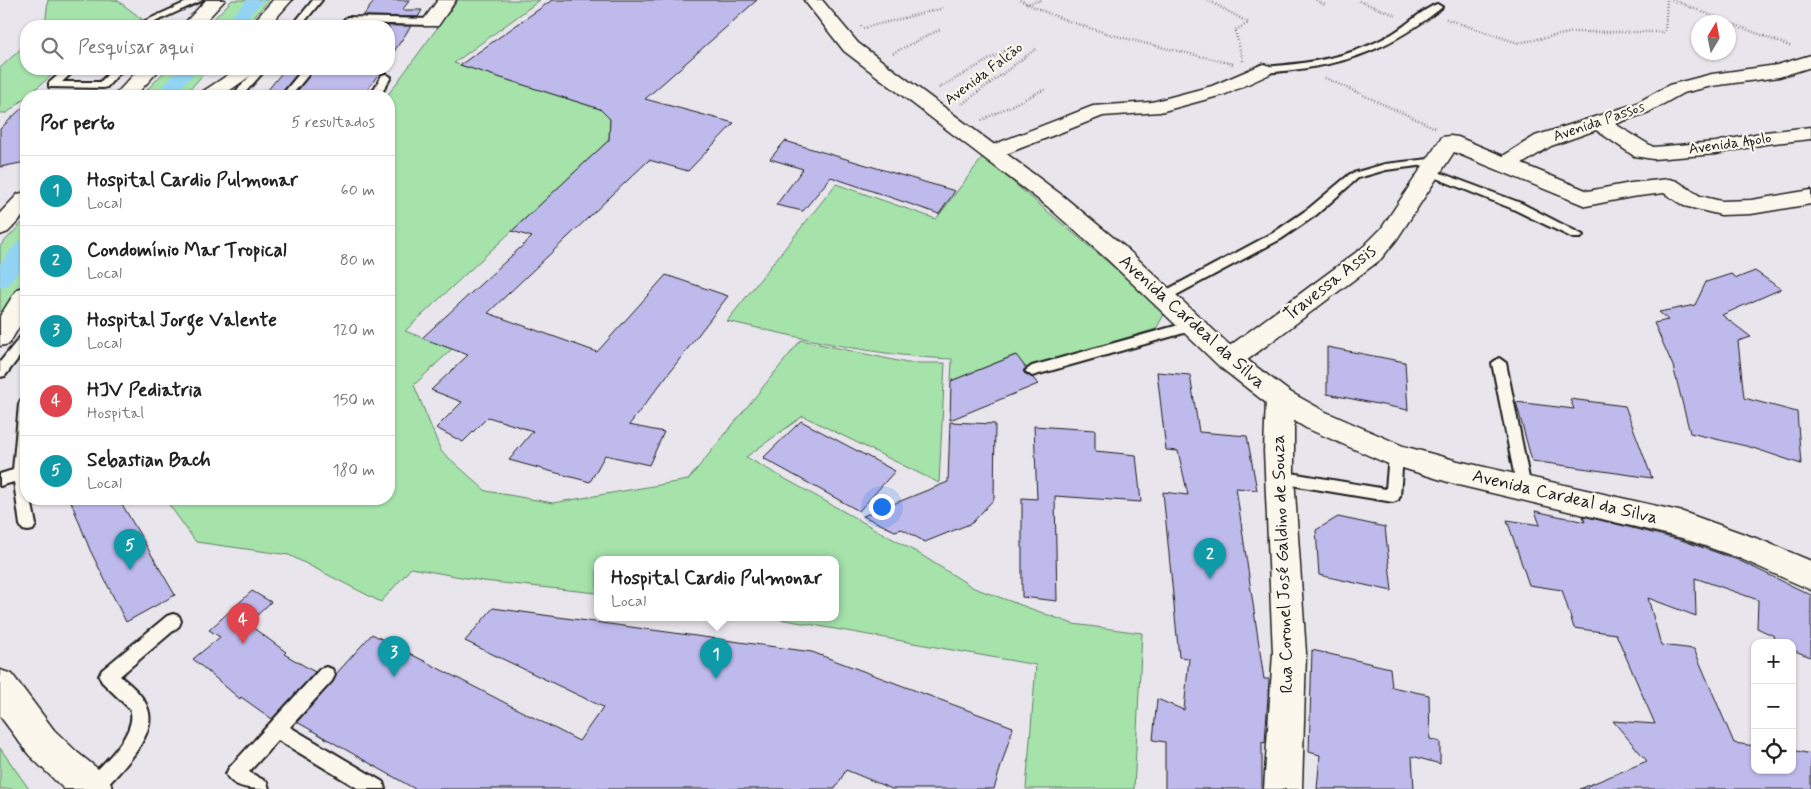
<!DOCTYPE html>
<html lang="pt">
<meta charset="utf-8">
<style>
body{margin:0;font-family:Mynerve,sans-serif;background:#f6f6f6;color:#222}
.controls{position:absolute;right:15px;bottom:15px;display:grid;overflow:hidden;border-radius:10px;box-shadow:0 1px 4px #0004}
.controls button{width:45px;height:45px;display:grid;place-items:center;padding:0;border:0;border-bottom:1px solid #e0e0e0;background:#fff;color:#222;font:25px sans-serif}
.compass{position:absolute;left:1691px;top:15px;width:45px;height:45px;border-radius:50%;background:#fff;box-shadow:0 1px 4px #0004;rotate:10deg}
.you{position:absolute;left:881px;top:506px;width:18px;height:18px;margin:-12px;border:4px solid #fff;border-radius:50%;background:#1a73e8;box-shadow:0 0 0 8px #1a73e833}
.badge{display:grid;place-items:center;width:32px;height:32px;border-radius:50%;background:#2563eb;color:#fff;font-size:16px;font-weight:700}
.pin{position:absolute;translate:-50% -41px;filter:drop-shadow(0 1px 2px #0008)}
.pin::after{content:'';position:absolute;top:26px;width:18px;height:15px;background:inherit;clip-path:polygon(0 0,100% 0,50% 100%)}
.popup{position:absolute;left:594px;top:556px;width:245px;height:65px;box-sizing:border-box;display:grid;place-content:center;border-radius:10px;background:#fff;filter:drop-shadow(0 1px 4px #0005);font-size:16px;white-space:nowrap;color:#767676}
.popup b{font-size:19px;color:#222}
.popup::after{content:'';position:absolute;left:50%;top:100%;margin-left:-10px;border:10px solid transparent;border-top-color:#fff}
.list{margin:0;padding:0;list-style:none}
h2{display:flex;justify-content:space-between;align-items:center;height:65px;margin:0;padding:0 20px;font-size:21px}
h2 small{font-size:16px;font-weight:400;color:#767676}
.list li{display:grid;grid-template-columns:32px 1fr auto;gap:15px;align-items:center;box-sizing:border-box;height:70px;padding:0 20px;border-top:1px solid #e0e0e0}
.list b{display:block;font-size:19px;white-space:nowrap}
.list p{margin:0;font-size:16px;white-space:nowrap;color:#767676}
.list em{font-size:16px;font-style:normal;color:#767676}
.icon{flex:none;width:28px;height:28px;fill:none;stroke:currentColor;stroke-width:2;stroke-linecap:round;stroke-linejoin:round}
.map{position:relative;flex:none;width:1811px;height:789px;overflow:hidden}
.search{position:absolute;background:#fff;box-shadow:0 1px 4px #0004;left:20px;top:20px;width:375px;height:55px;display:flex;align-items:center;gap:12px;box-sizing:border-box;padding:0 18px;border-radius:20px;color:#767676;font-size:19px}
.panel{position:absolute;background:#fff;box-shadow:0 1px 4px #0004;left:20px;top:90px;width:375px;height:415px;border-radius:20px}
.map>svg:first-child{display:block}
.green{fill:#a5e3ab;stroke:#608064}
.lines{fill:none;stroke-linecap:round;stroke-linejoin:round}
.canal{fill:#93d4f4;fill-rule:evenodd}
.building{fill:#bebaec;stroke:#1c1c1c}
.lane-casing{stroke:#1c1c1c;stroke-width:4}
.street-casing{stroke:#1c1c1c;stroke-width:3}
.secondary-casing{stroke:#1c1c1c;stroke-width:3}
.primary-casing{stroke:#1c1c1c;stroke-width:3}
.path{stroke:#1c1c1c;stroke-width:2.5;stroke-dasharray:0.5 2.5;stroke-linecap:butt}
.lane{fill:#fbf7ec;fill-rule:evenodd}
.street{fill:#fbf7ec;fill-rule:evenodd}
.secondary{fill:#fbf7ec;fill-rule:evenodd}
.primary{fill:#fbf7ec;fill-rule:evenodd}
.labels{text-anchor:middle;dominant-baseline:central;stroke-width:4.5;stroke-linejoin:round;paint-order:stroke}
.far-street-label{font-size:15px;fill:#1c1c1c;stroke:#fbf7ec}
.street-label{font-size:18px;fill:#1c1c1c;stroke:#fbf7ec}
</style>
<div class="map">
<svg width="1811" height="789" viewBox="0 0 1811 789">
<rect width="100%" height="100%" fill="#e9e5ec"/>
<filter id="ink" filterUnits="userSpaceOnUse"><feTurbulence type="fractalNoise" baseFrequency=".02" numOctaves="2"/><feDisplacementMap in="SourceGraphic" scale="10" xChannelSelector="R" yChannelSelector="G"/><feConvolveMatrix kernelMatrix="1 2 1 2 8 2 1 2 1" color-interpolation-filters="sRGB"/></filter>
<g filter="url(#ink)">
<path class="green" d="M48 0H117L142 19 127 26H45Z
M232 0H269L246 26H207Z
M458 0H540L454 63 600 109 610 119 609 140 405 331 452 349 414 385 441 451 486 491 553 503 688 480 801 340 907 363H945L939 483 803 416 746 457 918 553 974 588 1073 624 1142 633 1134 789H1026L1036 665 774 618H835V560H597V593L483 581 411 568 381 602 289 555 196 542 165 499H389L387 96Z
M26 44V69H59L7 113H0V68Z
M167 69H208L184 96H141Z
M983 157 1166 311 1156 329 1026 368 1015 355 951 381 952 359C875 356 801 338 727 321L836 184 936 219Z
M26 219V278L0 315V246Z
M0 748 29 789H0Z"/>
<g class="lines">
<path class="canal" d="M247 0H264L239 26H222Z
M179 69H198L173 96H154Z
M26 239V261L8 285 0 288V264L18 241Z"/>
</g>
<path class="building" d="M375 0H410L402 10H422L418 17 363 16Z
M552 0H757L645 99 734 123 688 171 649 160 488 313 597 352 666 275 728 296 629 425 664 432 649 465 605 455 590 482 509 460 533 431 488 417 463 442 436 428 462 402 431 390 468 355 422 338 532 237 512 231 609 140 610 119 600 109 460 65Z
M356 25 411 26 389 59V26Z
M285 69H301L279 96H263Z
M315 69H382L363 96H293Z
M26 104V162L0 167V129Z
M785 141 955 191 939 214 831 177 803 211 776 205 803 169 770 159Z
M1755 271 1781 289 1722 315 1751 337 1738 341 1744 398 1797 412 1801 464 1750 447 1690 433 1673 366 1654 323 1668 320 1659 312 1695 305 1706 282 1731 274 1737 278Z
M1327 347 1405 362 1408 410 1327 394Z
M1016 355 1026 368 1024 373 1033 378 1038 384 950 420 951 381Z
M1157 372 1190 375 1199 432 1247 436 1257 490 1236 488 1264 679H1269L1265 743 1262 742V789H1165V742L1153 740 1157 699 1184 710 1189 658 1179 657 1163 492 1188 495 1178 451 1166 450Z
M1570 399 1625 406 1652 478 1532 461 1516 402 1574 409Z
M801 421 895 471 859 511 763 458Z
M950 422 995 424 994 499 972 523 925 542 902 529 895 531 863 516 948 482Z
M1034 426 1095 430V451L1136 455 1141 502 1055 496 1057 601 1022 597V498L1037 499Z
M70 499H119L175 595 126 622 90 550Z
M1535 511 1585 522 1583 516 1681 540 1738 560 1811 595V657L1792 650V643H1771L1774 636 1757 628 1758 600 1727 589 1695 578 1696 616 1648 598 1661 645 1694 649 1734 743 1755 746V770H1792V750L1811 754V789H1580L1647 761 1613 721 1655 724 1616 634 1574 628 1562 590 1529 585 1507 520 1540 525Z
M1338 517 1385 527 1392 591 1319 575 1316 530Z
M252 591 271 602 248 624 286 652 284 654 315 672 272 719 241 697 240 699 193 659 220 637 209 630Z
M493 608 812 652 1013 727 994 789H892L846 770 835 789H415L297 722 333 682 336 674 372 634 579 741 603 707 465 641Z
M1312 650 1390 668 1392 687 1429 695 1430 739 1440 742V764L1412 756 1414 789H1317L1320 755 1309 752Z"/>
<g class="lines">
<g class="lane-casing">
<path id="lane" d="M191 0H203L146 26H134Z
M313 0H322L301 26H292Z
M1437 4 1442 7 1440 9C1381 55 1337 67 1263 73L1258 70 1263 67C1309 64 1352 57 1392 34 1406 26 1423 9 1437 4Z
M347 17 431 19 436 22 431 25 350 23 347 26H338Z
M65 69H76L62 82H100L113 69H123L107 87 103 88 49 87V83Z
M256 69H266L242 96H232Z
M303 69H313L291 96H281Z
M386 74 391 77 380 96H370L382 75Z
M1438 158 1442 159V163L1386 170 1358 178 1316 215 1281 239 1167 300 1163 301 1157 297 1159 294 1273 233 1308 209 1350 174 1385 164Z
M1430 169 1521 203 1583 235 1581 238H1573L1513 209 1426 174V170Z
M1193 321 1199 326 1198 329 1032 376 1025 371 1032 366Z
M26 334V348L5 376 0 377V362L21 336Z
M1499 358 1506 363 1531 488 1529 492 1524 494 1519 492 1517 488 1492 363Z
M26 399V499H31L36 525 33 530 28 531 23 530 20 525 14 482 0 486V474L13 470 19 404 21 400Z
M1396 449 1401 451 1403 455 1400 496 1398 500 1393 502 1279 483 1274 481 1272 477 1274 473 1279 471 1386 489 1389 455 1391 451Z
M173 614 179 616 181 621 179 626 120 676C132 686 146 697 149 713 154 738 120 772 104 789H84L86 781C101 766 139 732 130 709L102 682 99 676 102 670 167 616Z
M326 667 332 669 335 675 332 681 290 727 383 782 385 789H359L278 740 249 772 267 782 269 789C253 789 233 789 226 774L229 768 320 669Z"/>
</g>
<g class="street-casing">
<path id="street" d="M438 0H456L438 26H424L422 22Z
M1811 55V67L1779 77 1712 86 1683 93 1649 112 1615 124 1653 147 1716 142 1765 132 1811 127V139L1765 144 1716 154 1653 159 1634 156 1596 130 1551 146 1522 164 1588 191 1631 183 1669 179 1677 181 1700 196 1721 201 1751 200 1811 190V204L1751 214 1721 215 1684 206 1664 193 1631 197 1586 206 1454 152 1397 239 1380 260 1238 367 1229 370 1220 367 1216 360 1220 353 1362 248 1381 229 1442 137 1450 136 1458 137 1503 156 1535 136 1635 104 1669 85 1712 74 1777 65Z
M1263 64 1270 66 1273 70 1270 74 1226 94 1160 112 1103 116 993 159 985 158 982 153 985 148 1093 106 1152 102 1212 86Z
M1280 389 1290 392 1294 399V477L1306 653 1302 789H1264L1273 653 1264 451 1266 399 1270 392Z"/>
</g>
<g class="secondary-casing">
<path id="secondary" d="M804 0H822L858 43 1063 196 1126 248 1238 353 1290 392 1326 412 1403 446 1458 461 1683 512 1761 540 1811 561V590L1739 558 1682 538 1458 485 1386 463 1306 428 1270 406 1220 367 1108 260 1047 206 844 51Z"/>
</g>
<g class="primary-casing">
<path id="primary" d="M206 0H225L201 26H182Z
M273 0H292L269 26H250Z
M139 69H160L135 96H114Z
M237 69H260L222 96H199L202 92Z
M26 192V213L8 232 0 235V213L18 194Z
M26 286V315L9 344 0 346V316L17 289Z
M0 670 12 674 54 730 78 753 107 776 113 789H64L29 755 0 716Z"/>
</g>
<path class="path" d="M1020 0C1086 34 1161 46 1233 64
M1208 0 1249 23
M1316 0 1325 5
M1672 0 1792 47
M1359 1 1398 16
M1026 4 1042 0
M1446 19 1518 43 1574 32H1665L1667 0
M861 26 863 28 944 8
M893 53 941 29
M1243 61 1235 30 1249 23
M1325 78 1436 128
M939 88 1006 50
M961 105 1037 48
M982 120 1045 89"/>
<use href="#lane" class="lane"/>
<use href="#street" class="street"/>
<use href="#secondary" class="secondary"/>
<use href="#primary" class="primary"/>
</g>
</g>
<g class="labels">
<g class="far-street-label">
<text transform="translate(984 74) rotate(-37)">Avenida Falcão</text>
<text transform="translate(1599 122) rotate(-19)">Avenida Passos</text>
<text transform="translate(1730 144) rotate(-8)">Avenida Apolo</text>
</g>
<g class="street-label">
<text transform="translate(1330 283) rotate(-38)">Travessa Assis</text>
<text transform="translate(1192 322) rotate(42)">Avenida Cardeal da Silva</text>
<text transform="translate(1565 497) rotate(13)">Avenida Cardeal da Silva</text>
<text transform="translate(1283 564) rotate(-92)">Rua Coronel José Galdino de Souza</text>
</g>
</g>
</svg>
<div class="controls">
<button>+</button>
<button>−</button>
<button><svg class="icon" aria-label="locate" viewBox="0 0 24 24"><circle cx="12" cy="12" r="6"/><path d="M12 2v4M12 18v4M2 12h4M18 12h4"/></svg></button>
</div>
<svg class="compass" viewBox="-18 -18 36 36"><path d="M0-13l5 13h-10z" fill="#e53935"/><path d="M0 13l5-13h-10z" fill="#767676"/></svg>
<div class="you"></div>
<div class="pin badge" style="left:716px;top:679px;background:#0f9aa8">1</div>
<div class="popup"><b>Hospital Cardio Pulmonar</b>Local</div>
<div class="pin badge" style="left:1210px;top:579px;background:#0f9aa8">2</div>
<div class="pin badge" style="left:394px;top:677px;background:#0f9aa8">3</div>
<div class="pin badge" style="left:243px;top:644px;background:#e0444e">4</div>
<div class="pin badge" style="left:130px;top:570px;background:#0f9aa8">5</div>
<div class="search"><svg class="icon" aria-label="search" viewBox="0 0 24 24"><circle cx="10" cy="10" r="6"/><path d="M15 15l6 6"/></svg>Pesquisar aqui</div>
<section class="panel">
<h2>Por perto<small>5 resultados</small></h2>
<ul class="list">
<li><span class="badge" style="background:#0f9aa8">1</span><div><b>Hospital Cardio Pulmonar</b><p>Local</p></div><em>60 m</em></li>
<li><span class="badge" style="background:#0f9aa8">2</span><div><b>Condomínio Mar Tropical</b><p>Local</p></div><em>80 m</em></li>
<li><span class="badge" style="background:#0f9aa8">3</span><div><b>Hospital Jorge Valente</b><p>Local</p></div><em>120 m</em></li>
<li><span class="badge" style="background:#e0444e">4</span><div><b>HJV Pediatria</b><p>Hospital</p></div><em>150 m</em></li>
<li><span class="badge" style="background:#0f9aa8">5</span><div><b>Sebastian Bach</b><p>Local</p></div><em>180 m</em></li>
</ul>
</section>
</div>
